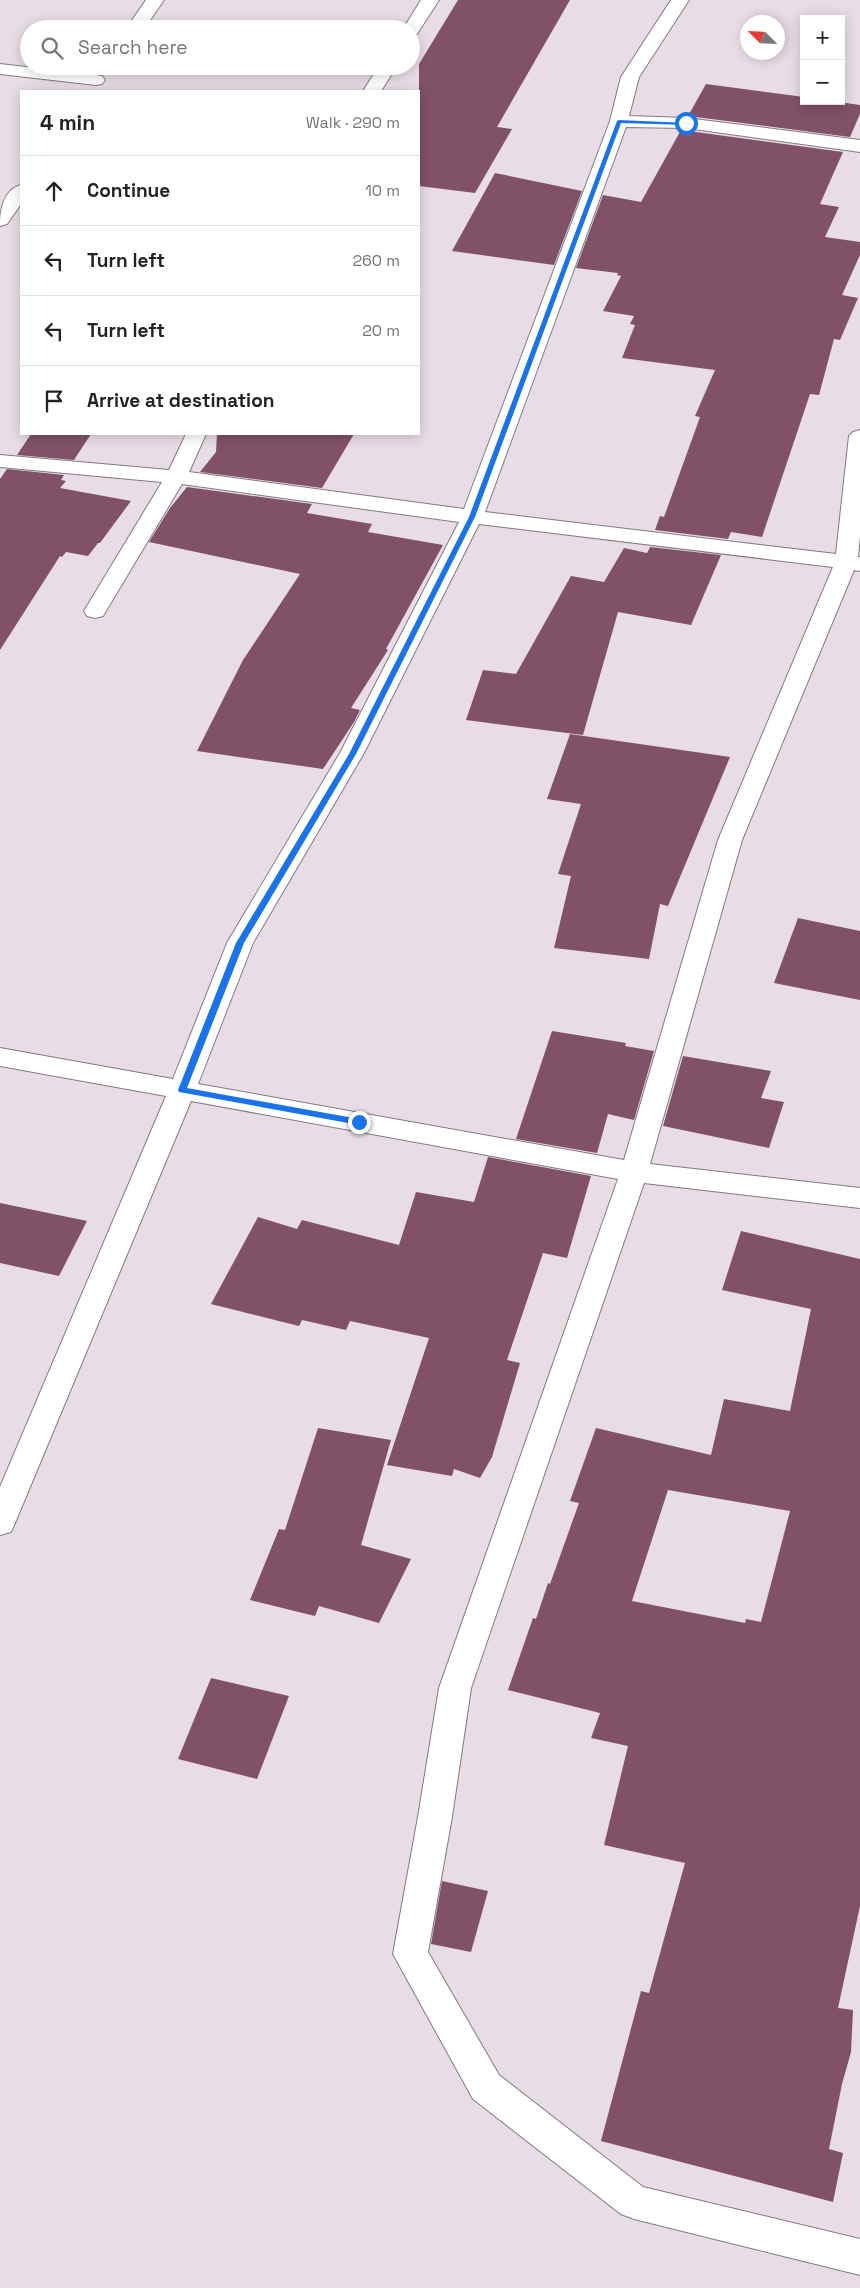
<!DOCTYPE html>
<meta charset="utf-8">
<style>
body{margin:0;font-family:"Space Grotesk",sans-serif;background:#f2f2f2;color:#222}
.controls{position:absolute;right:15px;top:15px;display:grid;overflow:hidden;border-radius:0px;box-shadow:0 2px 12px #0003}
.controls button{width:45px;height:45px;display:grid;place-items:center;padding:0;border:0;border-bottom:1px solid #e0e0e0;background:#fff;color:#222;font:25px sans-serif}
.compass{position:absolute;left:740px;top:15px;width:45px;height:45px;border-radius:50%;background:#fff;box-shadow:0 2px 12px #0003;rotate:294deg}
.stop{position:absolute;width:15px;height:15px;margin:-11px;border:4px solid #1a73e8;border-radius:50%;background:#fff}
.stop.end{background:#1a73e8;border-color:#fff;box-shadow:0 1px 5px #0008}
.list{margin:0;padding:0;list-style:none}
h2{display:flex;justify-content:space-between;align-items:center;height:65px;margin:0;padding:0 20px;font-size:21px}
h2 small{font-size:16px;font-weight:400;color:#767676}
.list li{display:grid;grid-template-columns:32px 1fr auto;gap:15px;align-items:center;box-sizing:border-box;height:70px;padding:0 20px;border-top:1px solid #e0e0e0}
.list b{display:block;font-size:19px;white-space:nowrap}
.list em{font-size:16px;font-style:normal;color:#767676}
.icon{flex:none;width:28px;height:28px;fill:none;stroke:currentColor;stroke-width:2;stroke-linecap:round;stroke-linejoin:round}
.map{position:relative;flex:none;width:860px;height:2288px;overflow:hidden}
.search{position:absolute;background:#fff;box-shadow:0 2px 12px #0003;left:20px;top:20px;width:400px;height:55px;display:flex;align-items:center;gap:12px;box-sizing:border-box;padding:0 18px;border-radius:28px;color:#767676;font-size:19px}
.panel{position:absolute;background:#fff;box-shadow:0 2px 12px #0003;left:20px;top:90px;width:400px;height:345px;border-radius:0px}
.map>svg:first-child{display:block}
.building{fill:#815167;fill-rule:evenodd}
.lines{fill:none;stroke-linecap:round;stroke-linejoin:round}
.minor-casing{stroke:#847982;stroke-width:2}
.minor{fill:#fff;fill-rule:evenodd}
.route{fill:#1a73e8}
</style>
<div class="map">
<svg width="860" height="2288" viewBox="0 0 860 2288">
<rect width="100%" height="100%" fill="#e8dce6"/>
<path class="building" d="M458 0H570L497 127 512 129 475 193 419 186V64Z
M706 84 804 97V101H832L860 105V114L850 137 688 116Z
M681 130 843 152 820 204 839 207 825 237 860 242V255L842 295 858 298 840 340 834 339 819 395 810 394 762 537 731 532 728 539 655 530 660 516 664 517 700 417 695 416 715 370 622 358 635 325 630 324 634 316 603 311 621 276 617 275 618 273 576 268 603 195 641 202Z
M495 173 582 191 554 265 452 251Z
M31 434H91L74 460 17 455Z
M217 434H354L322 488 200 472 216 452Z
M7 469 64 475 61 480 66 481 60 488 131 501 100 543H98L88 556 66 552 62 557 60 556 0 650V479Z
M187 487 312 504 307 513 372 524 368 532 443 545 386 649 388 650 351 708 360 710 354 722 323 769 197 751 243 660 300 574 149 542 170 508Z
M650 547 721 555 691 625 618 612 583 735 466 720 483 670 516 674 571 576 604 582 624 548 647 553Z
M570 734 730 757 668 906 660 904 649 959 554 948 571 876 558 874 581 804 547 799Z
M798 918 860 931V1000L774 983Z
M552 1031 626 1043 625 1046 654 1051 634 1120 608 1114 597 1153 516 1139Z
M683 1056 771 1071 761 1098 784 1102 769 1148 663 1126Z
M488 1157 591 1176 567 1258 543 1253 507 1360 520 1363 492 1457 480 1478 454 1469 452 1476 387 1465 429 1338 350 1321 346 1330 302 1320 299 1326 211 1304 258 1217 297 1229 302 1220 399 1245 416 1192 474 1202Z
M0 1203 87 1221 59 1276 0 1263Z
M741 1231 860 1259V1906L838 2008 853 2010 851 2052 842 2084 829 2149 843 2153 833 2202 601 2141 641 1991 649 1993 685 1863 604 1845 628 1746 591 1738 600 1713 508 1690 533 1618 536 1619 548 1583 550 1584 579 1503 570 1501 596 1428 711 1455 724 1399 790 1411 811 1309 722 1290ZM668 1490 790 1511 761 1622 746 1619 745 1623 632 1601Z
M318 1428 391 1440 361 1545 411 1559 379 1623 319 1606 315 1616 250 1600 279 1529 285 1530Z
M211 1678 289 1696 257 1779 178 1759Z
M442 1881 488 1891 471 1952 431 1944Z"/>
<g class="lines">
<g class="minor-casing">
<path id="minor" d="M146 0H164L144 29H126Z
M421 0H439L417 34 411 35V29H403Z
M671 0H689L639 77 629 116 686 118 860 140V152L686 128 626 127 485 512 836 554 849 436 853 432 860 430V536L858 557H860V571L854 570 742 840 650 1164 860 1188V1208L644 1183 471 1688 452 1817 428 1952 499 2075 643 2187 860 2239V2275L634 2219 621 2214 473 2099 393 1954 418 1817 439 1688 618 1179 191 1101 15 1523 11 1532 0 1535V1487L166 1096 0 1066V1048L173 1079 227 943 340 753 459 522 182 484 106 611 103 616 95 618 87 616 84 611 162 482 0 467V455L169 470 186 434H206L189 472 464 509 610 121 621 77ZM479 524 833 567 718 840 624 1160 198 1084 253 943 364 753Z
M0 64 96 75 102 76 105 80 102 84 96 85 0 74Z
M379 66H397L381 91H363Z
M21 185V204L7 224 0 226C0 210 3 190 21 185Z"/>
</g>
<use href="#minor" class="minor"/>
</g>
<path class="route" d="M619 120 688 123 686 125 621 123 475 517 356 754 244 943 187 1088 359 1119 363 1122 359 1125 179 1092 178 1090 236 943 349 754 469 517 617 121Z"/>
</svg>
<div class="controls">
<button>+</button>
<button>−</button>
</div>
<svg class="compass" viewBox="-18 -18 36 36"><path d="M0-13l5 13h-10z" fill="#e53935"/><path d="M0 13l5-13h-10z" fill="#767676"/></svg>
<div class="stop" style="left:686px;top:123px"></div>
<div class="stop end" style="left:359px;top:1122px"></div>
<div class="search"><svg class="icon" aria-label="search" viewBox="0 0 24 24"><circle cx="10" cy="10" r="6"/><path d="M15 15l6 6"/></svg>Search here</div>
<section class="panel">
<h2>4 min<small>Walk · 290 m</small></h2>
<ul class="list">
<li><svg class="icon" aria-label="ahead" viewBox="0 0 24 24"><path d="M12 20V5M6 11l6-6 6 6"/></svg><div><b>Continue</b></div><em>10 m</em></li>
<li><svg class="icon" aria-label="left" viewBox="0 0 24 24"><path d="M17 20v-9H6M10 6l-5 5 5 5"/></svg><div><b>Turn left</b></div><em>260 m</em></li>
<li><svg class="icon" aria-label="left" viewBox="0 0 24 24"><path d="M17 20v-9H6M10 6l-5 5 5 5"/></svg><div><b>Turn left</b></div><em>20 m</em></li>
<li><svg class="icon" aria-label="arrive" viewBox="0 0 24 24"><path d="M6 21V4h12l-3 4 3 4H6"/></svg><div><b>Arrive at destination</b></div></li>
</ul>
</section>
</div>
